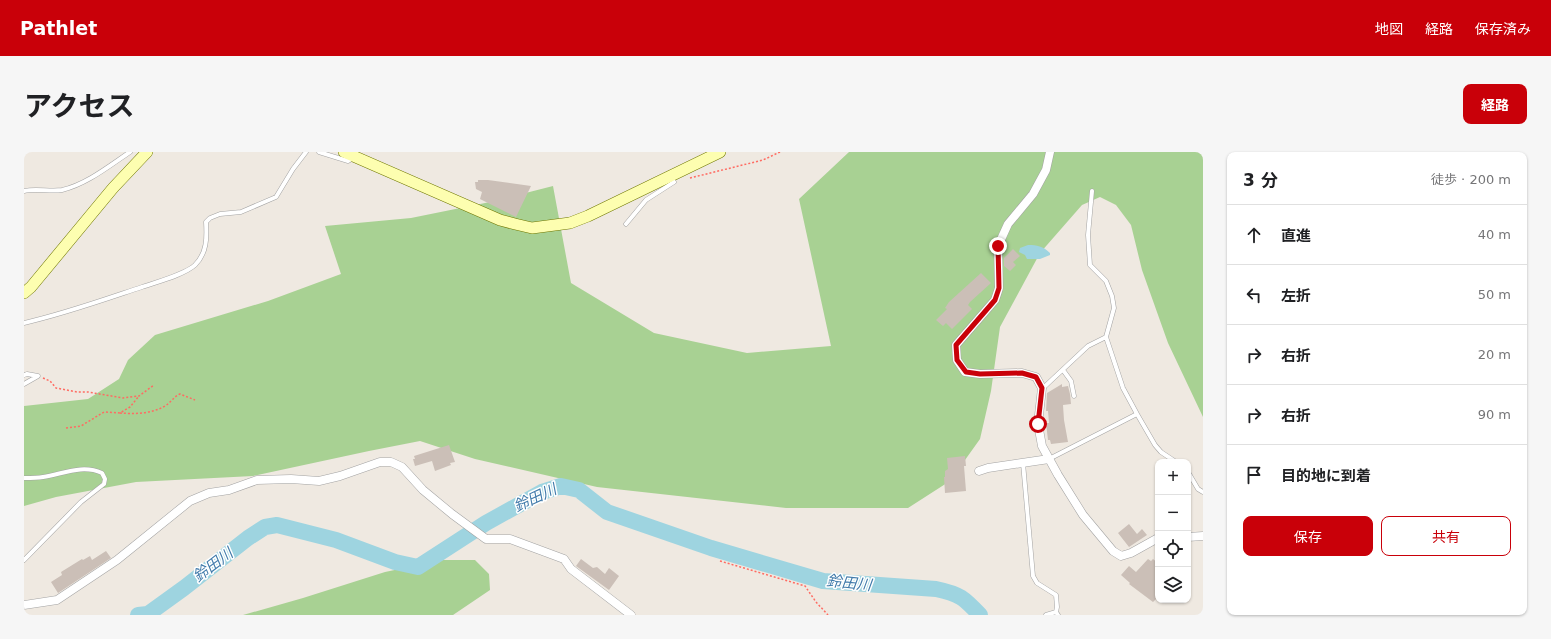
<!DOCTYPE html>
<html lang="ja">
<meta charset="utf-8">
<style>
body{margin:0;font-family:"DejaVu Sans","Noto Sans JP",sans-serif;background:#f6f6f6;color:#202124}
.controls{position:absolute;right:12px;bottom:12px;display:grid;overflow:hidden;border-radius:8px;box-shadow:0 1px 3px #0004}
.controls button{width:36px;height:36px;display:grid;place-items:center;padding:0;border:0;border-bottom:1px solid #e0e0e0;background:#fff;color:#202124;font:20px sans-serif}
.stop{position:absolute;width:12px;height:12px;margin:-9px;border:3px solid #c90009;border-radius:50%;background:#fff}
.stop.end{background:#c90009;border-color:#fff;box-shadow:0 1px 4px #0008}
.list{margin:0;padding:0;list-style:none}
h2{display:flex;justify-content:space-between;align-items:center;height:52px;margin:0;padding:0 16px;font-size:17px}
h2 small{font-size:13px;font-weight:400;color:#757577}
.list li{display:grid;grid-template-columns:26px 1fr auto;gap:12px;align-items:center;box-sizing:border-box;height:60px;padding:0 16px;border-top:1px solid #e0e0e0}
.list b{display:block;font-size:15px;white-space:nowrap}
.list em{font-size:13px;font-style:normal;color:#757577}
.actions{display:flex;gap:8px;padding:12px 16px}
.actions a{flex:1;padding:9px 0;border:1px solid #c90009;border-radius:8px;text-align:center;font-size:14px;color:#c90009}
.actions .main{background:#c90009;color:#fff}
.icon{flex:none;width:22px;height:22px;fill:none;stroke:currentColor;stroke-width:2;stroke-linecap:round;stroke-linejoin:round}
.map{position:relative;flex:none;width:1179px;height:463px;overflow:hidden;border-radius:8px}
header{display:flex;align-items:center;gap:24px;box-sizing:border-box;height:56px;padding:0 20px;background:#c90009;color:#fff}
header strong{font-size:19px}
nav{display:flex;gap:22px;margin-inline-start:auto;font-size:14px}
.intro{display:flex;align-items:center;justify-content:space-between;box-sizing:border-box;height:96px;padding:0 24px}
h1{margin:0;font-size:28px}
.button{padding:10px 18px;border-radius:8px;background:#c90009;color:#fff;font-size:14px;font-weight:700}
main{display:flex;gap:24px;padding:0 24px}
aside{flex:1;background:#fff;border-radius:8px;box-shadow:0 1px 3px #0004}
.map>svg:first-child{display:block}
.forest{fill:#a8d193}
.water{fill:#9ed4e0}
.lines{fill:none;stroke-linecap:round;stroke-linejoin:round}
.river{stroke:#9ed4e0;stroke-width:16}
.building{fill:#cbbfb7}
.lane-casing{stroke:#a3a3a3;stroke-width:5}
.street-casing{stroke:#a3a3a3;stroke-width:9}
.secondary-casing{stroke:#6f7700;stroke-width:12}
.path{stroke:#ff6b62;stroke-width:1.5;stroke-dasharray:2 2;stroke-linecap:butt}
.lane{stroke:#fff;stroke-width:4}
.street{stroke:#fff;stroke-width:8}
.secondary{stroke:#fdfeb0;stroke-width:11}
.route{stroke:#c90009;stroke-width:5}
.labels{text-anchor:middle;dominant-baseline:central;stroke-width:3;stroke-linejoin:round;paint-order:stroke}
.water-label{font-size:15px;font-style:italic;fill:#407aaa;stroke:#fff}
</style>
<header>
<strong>Pathlet</strong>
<nav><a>地図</a><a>経路</a><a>保存済み</a></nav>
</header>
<div class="intro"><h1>アクセス</h1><a class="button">経路</a></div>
<main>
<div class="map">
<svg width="1179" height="463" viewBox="0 0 1179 463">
<rect width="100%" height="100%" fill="#efe9e1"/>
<path class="forest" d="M825 0H1179V265L1144 191 1118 118 1107 73 1092 53 1076 45 1058 53 1016 101 976 175 967 239 956 287 926 329 884 356H762L573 335 451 307 396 289 345 299 229 324 112 330 32 345 0 354V254L64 247 95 227 104 208 131 183 244 149 317 122 301 74 387 66 466 50 529 34 547 131 630 181 723 201 807 194 775 47Z
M419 408H451L465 422 466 438 429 463H219L279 446 361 420Z"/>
<path class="water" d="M1004 93C1013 93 1019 94 1026 101V103L1016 107H1003L1001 103 995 100 996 96Z"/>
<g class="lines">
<path class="river" d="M114 463 124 462 160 436 224 386 241 375 253 373 312 388 371 410 394 415 462 371 518 340 537 334 555 338 583 360 687 396 799 429 912 437C936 442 940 446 956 463"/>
</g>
<path class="building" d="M454 28H464L507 34 492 65 456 47 458 40 452 37 451 30H454Z
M989 97 996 104 989 110 992 113 986 119 980 114V106Z
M957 121 967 131 946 150 944 153 948 157 928 177 922 171 919 174 912 168 923 157 921 156 925 150Z
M1038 232V235L1044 234 1046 242 1047 252 1039 253 1040 268 1044 290 1027 292 1026 288H1024L1022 271H1025L1024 259H1022L1023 241Z
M425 293 431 310 426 311 427 313 411 319 408 309 391 314 389 307H391L390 304Z
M941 304 942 314H940L942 339 921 341 920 325H921V319L924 317 923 306Z
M1105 372 1113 382 1118 377 1123 383 1105 395 1094 381Z
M82 399 87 406 34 441 27 430 38 423 37 420 58 407 59 408 66 404 68 408Z
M557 407 569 416 573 415 581 422 585 416 595 424 585 438 552 414Z
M1124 407 1127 409 1129 407 1134 411V445L1129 450 1105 432 1106 431 1097 423 1105 414 1112 420Z"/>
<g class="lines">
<g class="lane-casing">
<path id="lane" d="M295 0 324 9 329 6
M0 39C12 36 26 40 38 38 63 32 85 14 106 0
M1068 39 1064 83 1066 113 1082 129 1088 144 1090 156 1082 185 1099 236 1113 262
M602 72 622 48 650 30 647 25
M0 171C40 162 79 148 118 135 132 130 160 123 171 113 183 101 183 86 182 70L186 66 196 62 217 60 252 45 269 17 282 0
M1039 218 1047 229 1050 244
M0 223 3 222 14 224 0 232
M1018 237 1064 194 1082 185
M1025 307 1113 262 1131 293 1137 300 1152 310
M999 311 1009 424 1013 431 1032 443 1033 455 1032 460
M1164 320 1174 337 1179 340
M0 326C6 326 13 326 19 325 39 322 58 312 78 321L81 327 80 332 57 350 0 408
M1022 463 1032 460 1034 463"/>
</g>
<g class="street-casing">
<path id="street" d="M1026 0 1022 18 1009 42 984 72 974 94 975 136 971 148 932 193 933 208 941 220 956 222 998 221 1012 225 1018 236 1014 272 1018 294 1034 323 1059 363 1089 399 1097 404 1107 401 1134 386
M955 319 964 316 1025 307
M1164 385 1179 384
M0 453 33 448 93 408 166 349 185 341 205 338 233 328 267 327 295 329 316 324 356 310H367L378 315 399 338 428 362 462 387H486L540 407 547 417 607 463"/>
</g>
<g class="secondary-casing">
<path id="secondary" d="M320 0 476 68 491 72 508 76 546 71 564 64 696 0
M0 141 7 135 89 36 123 0"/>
</g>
<path class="path" d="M666 26 739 8 756 0
M19 226 26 229 32 236 53 240H64L99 246 115 244 130 233
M96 261C109 262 126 262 139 255 146 252 149 245 156 242L171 248
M42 276 57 274 80 260 96 261 106 255 115 244
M696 409 781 434 792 450 804 463"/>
<use href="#lane" class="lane"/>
<use href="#street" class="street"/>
<use href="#secondary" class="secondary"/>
</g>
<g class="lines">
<path class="route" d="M974 94 975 136 971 148 932 193 933 208 942 220 956 222 998 221 1012 225 1018 236 1014 272"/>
</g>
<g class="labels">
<g class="water-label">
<text transform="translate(511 346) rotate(-25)">鈴田川</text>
<text transform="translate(189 413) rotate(-37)">鈴田川</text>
<text transform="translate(825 431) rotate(6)">鈴田川</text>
</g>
</g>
</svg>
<div class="controls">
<button>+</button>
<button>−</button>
<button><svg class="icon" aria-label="locate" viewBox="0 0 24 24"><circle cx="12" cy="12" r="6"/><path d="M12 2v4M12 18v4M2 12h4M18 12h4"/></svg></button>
<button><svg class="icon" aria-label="layers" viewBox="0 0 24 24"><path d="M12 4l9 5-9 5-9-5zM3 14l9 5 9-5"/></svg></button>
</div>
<div class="stop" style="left:1014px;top:272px"></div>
<div class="stop end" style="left:974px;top:94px"></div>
</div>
<aside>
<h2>3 分<small>徒歩 · 200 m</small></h2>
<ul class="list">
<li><svg class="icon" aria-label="ahead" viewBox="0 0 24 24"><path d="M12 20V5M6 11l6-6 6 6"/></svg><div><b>直進</b></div><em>40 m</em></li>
<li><svg class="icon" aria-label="left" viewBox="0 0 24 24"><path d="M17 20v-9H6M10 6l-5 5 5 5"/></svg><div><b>左折</b></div><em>50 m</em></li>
<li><svg class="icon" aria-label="right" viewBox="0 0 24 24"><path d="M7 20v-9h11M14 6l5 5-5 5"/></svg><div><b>右折</b></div><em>20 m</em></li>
<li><svg class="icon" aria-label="right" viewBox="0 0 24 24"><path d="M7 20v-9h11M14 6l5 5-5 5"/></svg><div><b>右折</b></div><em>90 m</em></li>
<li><svg class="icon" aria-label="arrive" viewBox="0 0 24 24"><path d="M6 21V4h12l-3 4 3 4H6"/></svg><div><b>目的地に到着</b></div></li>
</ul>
<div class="actions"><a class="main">保存</a><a>共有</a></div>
</aside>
</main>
